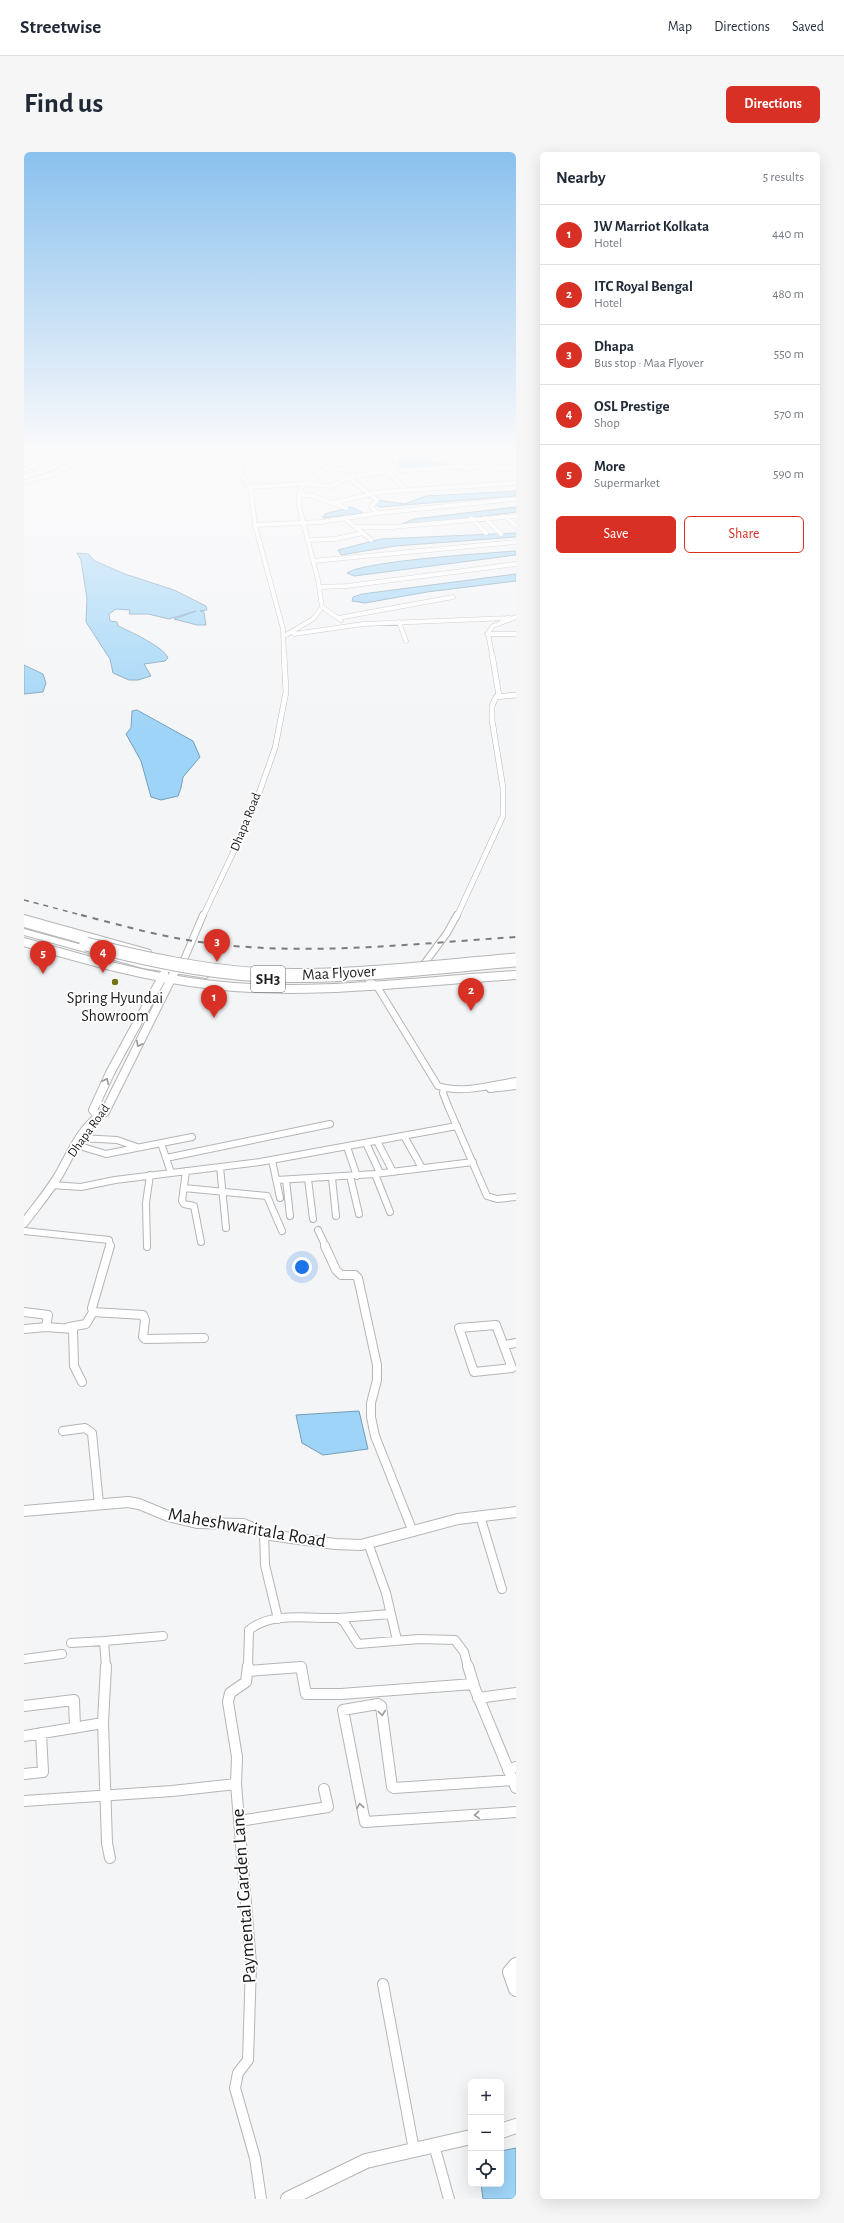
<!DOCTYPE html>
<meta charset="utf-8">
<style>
body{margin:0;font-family:"Alegreya Sans",sans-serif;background:#f6f6f7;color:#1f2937}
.controls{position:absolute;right:12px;bottom:12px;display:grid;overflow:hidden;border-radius:6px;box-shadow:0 4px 16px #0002}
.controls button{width:36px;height:36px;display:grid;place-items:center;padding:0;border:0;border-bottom:1px solid #e0e1e3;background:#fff;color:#1f2937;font:20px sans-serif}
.you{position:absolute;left:278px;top:1115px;width:14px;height:14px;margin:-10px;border:3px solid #fff;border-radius:50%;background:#1a73e8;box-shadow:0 0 0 6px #1a73e833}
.badge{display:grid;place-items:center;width:26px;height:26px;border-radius:50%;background:#d93025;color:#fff;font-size:13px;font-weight:700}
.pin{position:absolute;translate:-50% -33px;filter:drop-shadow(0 1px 2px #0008)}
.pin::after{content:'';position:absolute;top:21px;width:14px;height:12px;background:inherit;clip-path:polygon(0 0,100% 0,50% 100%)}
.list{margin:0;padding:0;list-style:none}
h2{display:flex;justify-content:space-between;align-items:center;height:52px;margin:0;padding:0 16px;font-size:17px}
h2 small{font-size:13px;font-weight:400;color:#747a83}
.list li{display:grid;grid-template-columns:26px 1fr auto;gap:12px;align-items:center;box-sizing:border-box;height:60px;padding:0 16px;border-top:1px solid #e0e1e3}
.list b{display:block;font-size:15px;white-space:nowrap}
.list p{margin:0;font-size:13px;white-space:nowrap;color:#747a83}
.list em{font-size:13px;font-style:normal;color:#747a83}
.actions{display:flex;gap:8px;padding:12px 16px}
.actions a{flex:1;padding:9px 0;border:1px solid #d93025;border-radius:6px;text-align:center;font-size:14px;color:#d93025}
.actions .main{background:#d93025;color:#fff}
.icon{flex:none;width:22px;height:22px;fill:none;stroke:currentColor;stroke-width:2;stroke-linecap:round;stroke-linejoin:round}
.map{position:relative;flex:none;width:492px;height:2047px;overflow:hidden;border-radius:6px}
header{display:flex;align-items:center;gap:24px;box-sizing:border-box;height:56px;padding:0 20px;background:#fff;border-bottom:1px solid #e0e1e3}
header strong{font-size:19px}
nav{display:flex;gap:22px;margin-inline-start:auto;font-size:14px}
.intro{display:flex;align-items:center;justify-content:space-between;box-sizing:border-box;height:96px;padding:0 24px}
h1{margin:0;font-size:28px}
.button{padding:10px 18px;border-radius:6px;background:#d93025;color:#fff;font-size:14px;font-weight:700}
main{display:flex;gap:24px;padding:0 24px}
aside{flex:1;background:#fff;border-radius:6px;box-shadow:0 4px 16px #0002}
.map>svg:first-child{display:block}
.water{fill:#9dd4f7;stroke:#769db6}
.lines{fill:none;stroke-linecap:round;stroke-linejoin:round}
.minor-far4-casing{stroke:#b4b5b6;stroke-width:5}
.minor-far3-casing{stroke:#b4b5b6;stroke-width:6}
.minor-far2-casing{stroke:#b4b5b6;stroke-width:8}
.minor-far1-casing{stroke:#b4b5b6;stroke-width:10}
.minor-casing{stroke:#b4b5b6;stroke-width:12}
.tertiary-far2-casing{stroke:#b4b5b6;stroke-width:10}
.tertiary-far1-casing{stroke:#b4b5b6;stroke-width:12}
.tertiary-casing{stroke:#b4b5b6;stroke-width:16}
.primary-casing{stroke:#b4b5b6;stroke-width:2}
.motorway-casing{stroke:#b4b5b6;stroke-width:2}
.minor-far4{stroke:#fff;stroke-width:4}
.minor-far3{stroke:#fff;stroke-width:5}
.minor-far2{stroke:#fff;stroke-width:6}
.minor-far1{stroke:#fff;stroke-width:8}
.minor{stroke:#fff;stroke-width:10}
.tertiary-far2{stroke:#fff;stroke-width:8}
.tertiary-far1{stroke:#fff;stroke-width:10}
.tertiary{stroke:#fff;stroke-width:14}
.primary{fill:#fff;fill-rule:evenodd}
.motorway{fill:#fff;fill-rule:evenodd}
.rail-far1{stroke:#7b7c7d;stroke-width:1.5;stroke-dasharray:5 5;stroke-linecap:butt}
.rail{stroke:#7b7c7d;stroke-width:2;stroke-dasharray:6 6;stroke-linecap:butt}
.motorway-bridge-casing{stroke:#b4b5b6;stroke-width:15;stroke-linecap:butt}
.motorway-bridge{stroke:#fff;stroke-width:13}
.oneway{stroke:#999}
.poi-dot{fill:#777215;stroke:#fff;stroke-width:1.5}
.labels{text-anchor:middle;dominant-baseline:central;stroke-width:3.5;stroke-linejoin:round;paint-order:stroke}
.far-street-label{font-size:13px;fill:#1c1c1d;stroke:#fff}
.shield{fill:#fff;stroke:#606061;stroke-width:1}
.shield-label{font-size:15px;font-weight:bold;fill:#1c1c1d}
.street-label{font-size:16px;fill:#1c1c1d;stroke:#fff}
.poi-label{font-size:16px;fill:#1c1c1d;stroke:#fff}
.near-street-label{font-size:19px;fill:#1c1c1d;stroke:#fff}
</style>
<header>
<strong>Streetwise</strong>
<nav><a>Map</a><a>Directions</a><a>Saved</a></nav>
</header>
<div class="intro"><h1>Find us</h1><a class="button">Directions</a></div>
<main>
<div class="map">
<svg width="492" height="2047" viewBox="0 0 492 2047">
<rect width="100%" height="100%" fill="#f4f5f7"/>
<path class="water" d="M376 300H406L409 306H384Z
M379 307 406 309 429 314 379 316 374 311Z
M492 339V344L356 355 349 352 352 348 381 352 402 344Z
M328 355 339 361 299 366 301 362Z
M492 355V360L415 370 378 372 390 367Z
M492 381V385L371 394 317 403 314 398 357 387Z
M492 399V403L330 424 323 421C340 409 464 401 492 399Z
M53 401 64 402 71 409 101 422 150 438 182 454 183 458 176 459 180 460 182 473H173L150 467 172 459 145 467 124 462H105L106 458 92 457 85 462 86 469 93 470 94 474C105 479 140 495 144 506L141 509 120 512 127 524 114 528H105L89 521 86 507 62 470 63 447 57 408Z
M492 422V429L403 440 341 451 328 449 329 445 338 442Z
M0 513 19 522 22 531 19 540 0 542Z
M113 558 169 589 176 605 159 625 157 636 154 644 137 648 127 645 117 609 102 582 107 576 108 559Z
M335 1259 344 1297 299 1303 278 1291 272 1263Z
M492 1996V2047H459L457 2032H477V1999Z"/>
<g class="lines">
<g class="minor-far4-casing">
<path id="minor-far4" d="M214 297 217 321 227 338 231 373 259 477 260 503
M434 297 458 301
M414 298 428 297
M326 299 370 301 376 299H411
M411 307V299L414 298
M308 312 343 313 335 321 336 323
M434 312 441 311 440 307H454L463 297
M441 315 445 323
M0 318 43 297
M363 319 382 338
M367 319 372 310 370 301
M0 325 28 316 61 297
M0 330 30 322 77 297
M225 335 280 332 330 297
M275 342 289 344 322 356
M308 351 357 340 492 331
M354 361 492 347
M482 365 492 374
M320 366 347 388
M447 366 462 381
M461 366 477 382
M231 373 297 370 354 361 347 355 353 348 325 326
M332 375H368L492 364
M283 388 311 387 339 381
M289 409 492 390
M295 435 323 434 492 412
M298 455 317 468
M314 466 429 445
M375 470 382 489
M270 482 339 472 486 466
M463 482H492
M262 483 289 467 298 455 294 428 275 354V344L279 332 308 334 326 325 367 319 435 315 492 316
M468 503 464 481 469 474 492 465"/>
</g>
<g class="minor-far3-casing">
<path id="minor-far3" d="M468 502 475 544
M179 764 228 661 251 596 262 540 260 502
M433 764 479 664V636L468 568V554L472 545 492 543"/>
</g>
<g class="minor-far2-casing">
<path id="minor-far2" d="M159 810 179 763
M400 812 423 781 433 763
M341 824 354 836 414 934C439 942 467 933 492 929
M420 937 419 941 424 954 463 1044 473 1047 492 1045
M466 937 492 934
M380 984 398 1016
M56 986 93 988 113 995
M353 989 369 1020
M137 991 147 1021
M342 991 356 1021
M52 993 82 1002 168 985
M323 995 333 1024
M142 1006 306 972
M248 1008 256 1046
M196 1015 202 1076
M162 1019 158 1049 160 1052 170 1054 177 1090
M351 1022 366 1060
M326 1024 335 1062
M308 1026 312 1064
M284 1027 289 1067
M253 1028 351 1022 449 1010
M262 1028 266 1064
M28 1033 57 1035 91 1028 236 1010 433 974
M160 1036 243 1044 258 1079
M294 1078 302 1095
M0 1079 85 1088 86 1095
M123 1095 122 1051 126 1023"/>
</g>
<g class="minor-far1-casing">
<path id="minor-far1" d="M86 1094 68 1156 69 1160 119 1163 121 1168 119 1185 121 1187 180 1186
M301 1094 312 1118 317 1123H331L334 1126 353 1213V1228L347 1251V1265L351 1284 389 1380
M0 1160 24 1163 22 1175 0 1177
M472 1173 488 1216 450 1220 435 1176Z
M22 1175 49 1177 50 1214 58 1230
M45 1175 62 1172 69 1160
M481 1193 492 1191
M39 1279 61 1276 68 1281 75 1352
M456 1364 478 1437
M240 1381 241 1413 254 1467
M344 1391 362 1441 373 1488
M315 1466 367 1462
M47 1491 80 1489
M0 1507 38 1502
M82 1515 80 1489 139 1484
M224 1515 225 1478C248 1459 287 1467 315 1466L320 1470 334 1492 395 1487 431 1488 440 1500 444 1515"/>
</g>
<g class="minor-casing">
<path id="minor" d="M224 1514 222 1530 206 1541 204 1550 213 1605 212 1632 227 1812 224 1908 214 1921 211 1936 231 2006 237 2047
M444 1514 451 1537 492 1636
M224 1519 277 1515 282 1542H317L449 1532
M454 1546 492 1541
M0 1554 50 1548 51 1576
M79 1571 82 1514
M0 1584 79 1571 83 1691 86 1706
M484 1618 492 1615
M0 1622 19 1620 17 1581
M489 1628 370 1636 368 1635 357 1554 354 1552 319 1558 341 1670 492 1660
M0 1649 148 1639 212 1632
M215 1669 304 1655 300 1637
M359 1832 390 1998
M410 1993 425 2047"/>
</g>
<g class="tertiary-far2-casing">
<path id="tertiary-far2" d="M0 790C62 808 124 826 189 833 289 844 392 829 492 823
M73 963 69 958 86 921 140 822
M0 1071C11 1056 23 1042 33 1026 47 1003 56 975 81 960L151 819 158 811"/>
</g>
<g class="tertiary-far1-casing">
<path id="tertiary-far1" d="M0 1359 104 1350 115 1352 144 1364 173 1371 219 1372 246 1383 311 1392 337 1393 434 1367 492 1360"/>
</g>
<g class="tertiary-casing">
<path id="tertiary" d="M492 1813 486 1820 492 1837
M477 1979 492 1974
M264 2047 342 2009 447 1985"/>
</g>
<g class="primary-casing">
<path id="primary" d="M0 763 126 798 127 800 122 803 0 769Z
M0 777 120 810 182 820 187 823 182 826 119 816 0 783Z"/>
</g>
<g class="motorway-casing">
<path id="motorway" d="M0 768 79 789 81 792 75 796 0 775Z"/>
</g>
<use href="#minor-far4" class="minor-far4"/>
<use href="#minor-far3" class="minor-far3"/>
<use href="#minor-far2" class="minor-far2"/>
<use href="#minor-far1" class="minor-far1"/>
<use href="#minor" class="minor"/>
<use href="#tertiary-far2" class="tertiary-far2"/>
<use href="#tertiary-far1" class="tertiary-far1"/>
<use href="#tertiary" class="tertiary"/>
<use href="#primary" class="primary"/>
<use href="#motorway" class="motorway"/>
<path class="rail-far1" d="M0 748 61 764"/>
<path class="rail" d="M57 763C92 772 127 782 163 788 269 806 385 792 492 785"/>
<g class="motorway-bridge-casing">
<path id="motorway-bridge" d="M62 792C121 807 180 820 241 823 325 826 409 815 492 808"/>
</g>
<use href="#motorway-bridge" class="motorway-bridge"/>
</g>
<defs><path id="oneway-chevron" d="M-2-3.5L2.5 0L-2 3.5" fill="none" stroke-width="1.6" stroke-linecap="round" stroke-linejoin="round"/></defs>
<g class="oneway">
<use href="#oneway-chevron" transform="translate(115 892) rotate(117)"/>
<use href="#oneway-chevron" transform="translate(82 929) rotate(-65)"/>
<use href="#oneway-chevron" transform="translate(358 1561) rotate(82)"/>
<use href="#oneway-chevron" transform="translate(336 1654) rotate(-100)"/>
<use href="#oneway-chevron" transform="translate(453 1663) rotate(176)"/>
</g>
<linearGradient id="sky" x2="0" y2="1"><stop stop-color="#8ac1ee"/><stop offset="0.51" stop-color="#fafafb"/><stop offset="1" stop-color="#fafafb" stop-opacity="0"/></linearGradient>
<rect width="492" height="583" fill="url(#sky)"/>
<circle class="poi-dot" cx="91" cy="830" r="4"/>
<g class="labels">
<g class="far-street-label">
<text transform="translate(222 670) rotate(-68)">Dhapa Road</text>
<text transform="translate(65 979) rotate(-54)">Dhapa Road</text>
</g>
<rect class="shield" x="227" y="814" width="34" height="26" rx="3"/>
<g class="shield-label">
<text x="244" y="827">SH3</text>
</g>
<g class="street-label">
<text transform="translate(315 821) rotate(-3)">Maa Flyover</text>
</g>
<g class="poi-label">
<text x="91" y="846">Spring Hyundai<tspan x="91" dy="18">Showroom</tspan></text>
</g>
<g class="near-street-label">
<text transform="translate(223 1376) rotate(10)">Maheshwaritala Road</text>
<text transform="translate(220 1744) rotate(-94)">Paymental Garden Lane</text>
</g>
</g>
</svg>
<div class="controls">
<button>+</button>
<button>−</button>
<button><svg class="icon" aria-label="locate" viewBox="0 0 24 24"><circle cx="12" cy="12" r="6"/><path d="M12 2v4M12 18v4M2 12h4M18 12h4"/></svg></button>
</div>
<div class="you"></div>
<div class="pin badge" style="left:190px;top:866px">1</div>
<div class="pin badge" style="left:447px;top:859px">2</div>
<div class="pin badge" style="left:193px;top:810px">3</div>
<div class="pin badge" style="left:79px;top:821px">4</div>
<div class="pin badge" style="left:19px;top:822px">5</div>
</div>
<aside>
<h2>Nearby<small>5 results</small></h2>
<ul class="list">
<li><span class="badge">1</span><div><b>JW Marriot Kolkata</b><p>Hotel</p></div><em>440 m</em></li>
<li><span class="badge">2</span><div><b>ITC Royal Bengal</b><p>Hotel</p></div><em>480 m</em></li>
<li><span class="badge">3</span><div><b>Dhapa</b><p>Bus stop · Maa Flyover</p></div><em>550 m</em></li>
<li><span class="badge">4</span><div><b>OSL Prestige</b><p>Shop</p></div><em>570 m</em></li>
<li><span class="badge">5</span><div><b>More</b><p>Supermarket</p></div><em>590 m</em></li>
</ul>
<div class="actions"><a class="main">Save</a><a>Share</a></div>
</aside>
</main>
